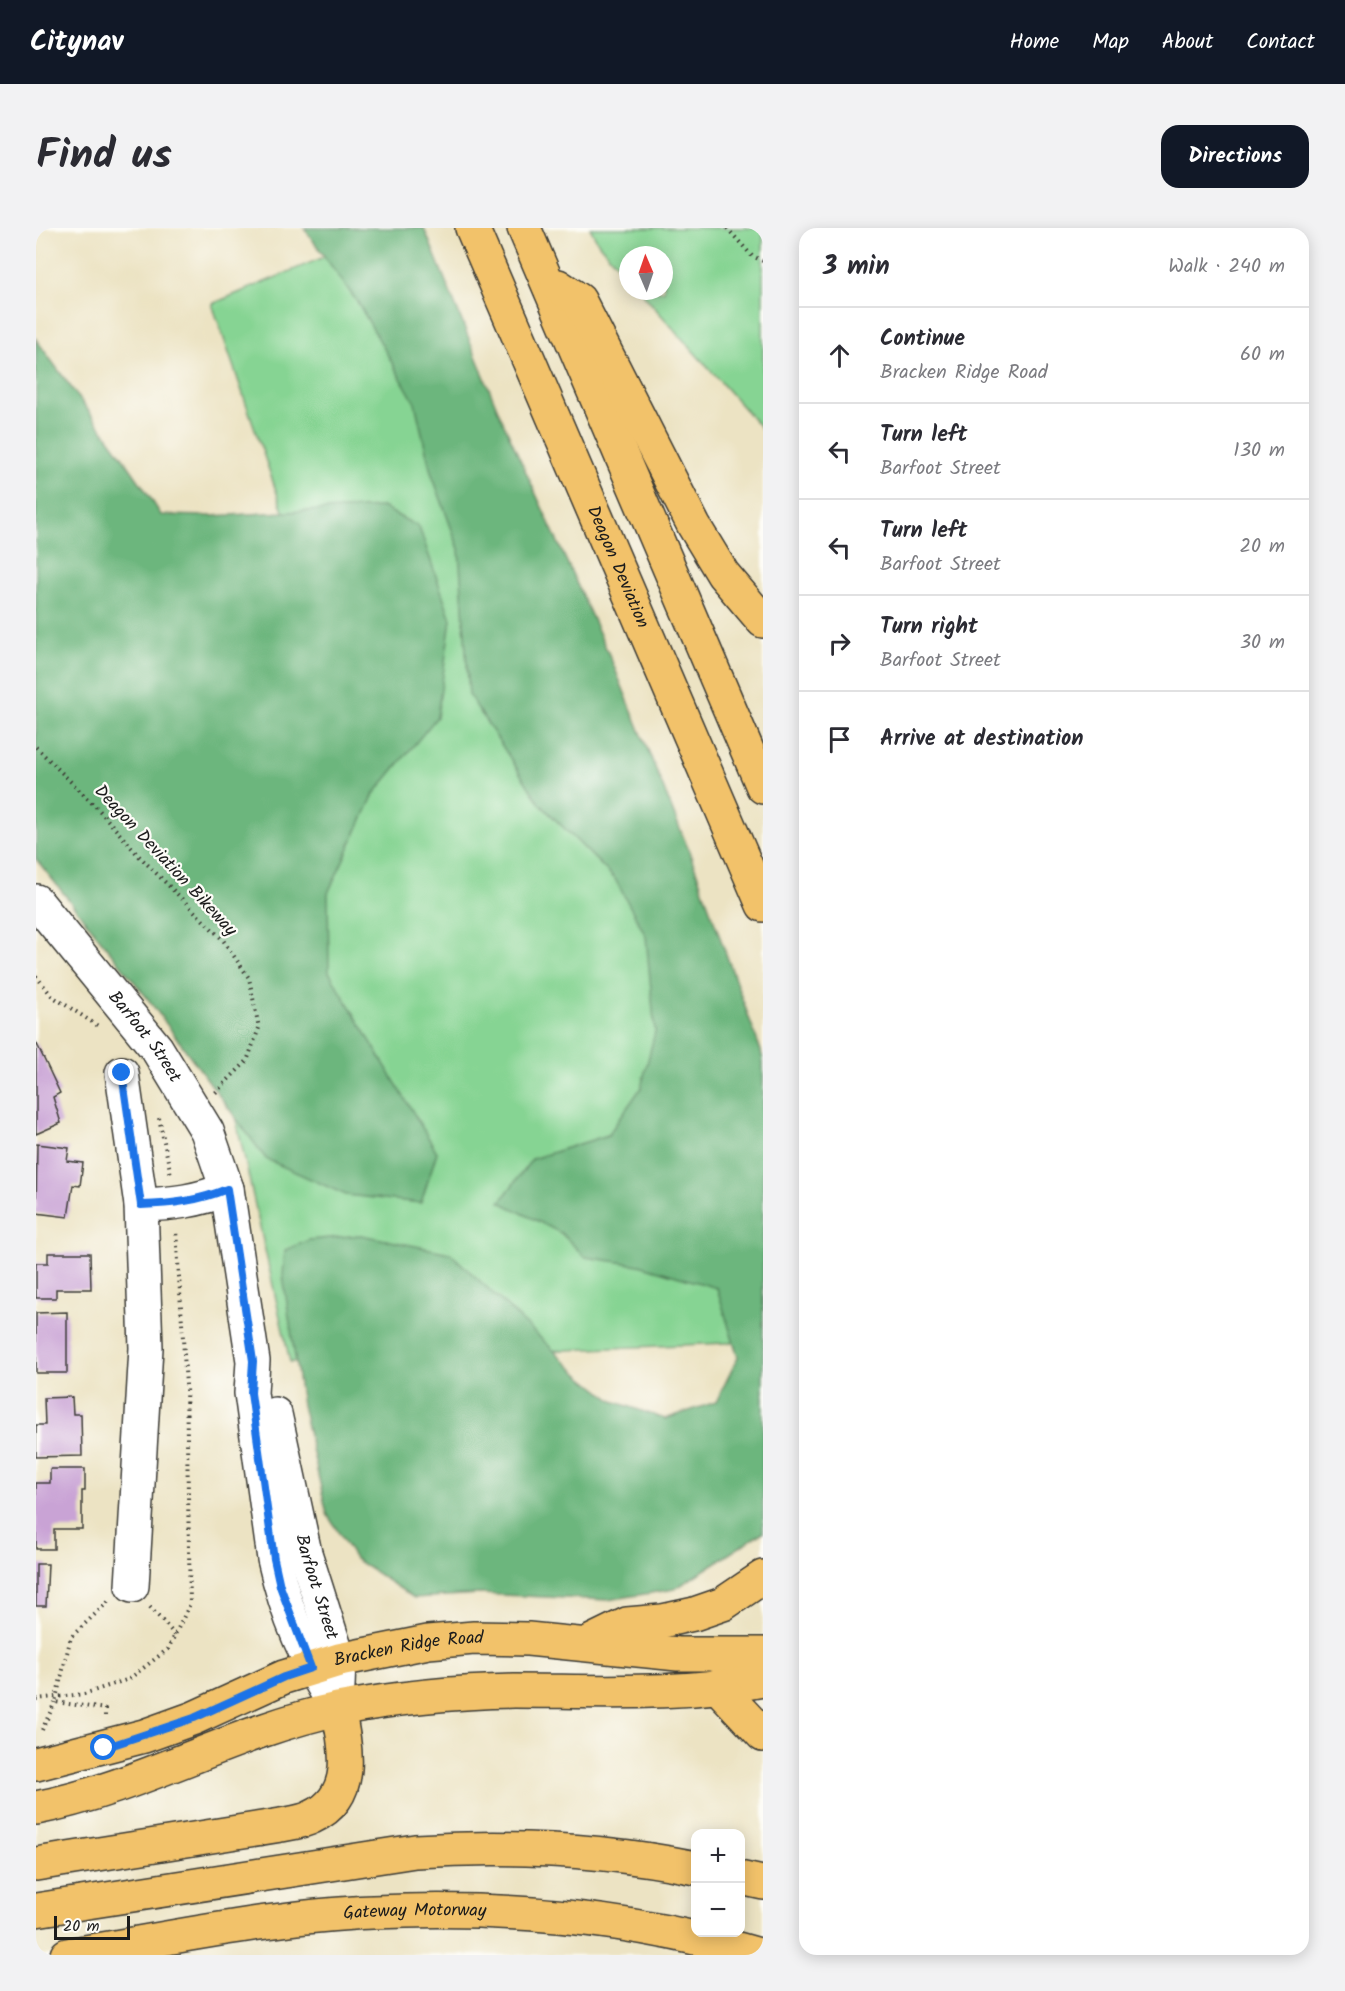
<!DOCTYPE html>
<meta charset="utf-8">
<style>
body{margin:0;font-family:Kalam,sans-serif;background:#f2f2f3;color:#2b2b33}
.controls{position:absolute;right:18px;bottom:18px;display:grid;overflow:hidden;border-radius:12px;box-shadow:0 3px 15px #0003}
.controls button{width:54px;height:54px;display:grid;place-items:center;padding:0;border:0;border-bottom:2px solid #e1e1e2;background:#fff;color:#2b2b33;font:30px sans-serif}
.compass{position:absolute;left:583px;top:18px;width:54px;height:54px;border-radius:50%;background:#fff;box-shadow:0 3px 15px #0003;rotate:358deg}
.scale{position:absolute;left:18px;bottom:15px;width:76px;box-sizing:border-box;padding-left:6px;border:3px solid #1c1c1c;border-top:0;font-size:16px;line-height:21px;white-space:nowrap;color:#1c1c1c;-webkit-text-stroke:4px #fdfcf7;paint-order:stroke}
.stop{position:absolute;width:18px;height:18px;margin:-14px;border:4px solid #1a73e8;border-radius:50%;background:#fff}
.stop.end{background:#1a73e8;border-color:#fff;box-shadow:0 2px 6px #0008}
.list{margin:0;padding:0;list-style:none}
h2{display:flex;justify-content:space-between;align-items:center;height:78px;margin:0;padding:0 24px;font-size:26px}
h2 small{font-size:20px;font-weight:400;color:#7c7c81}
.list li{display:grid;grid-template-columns:39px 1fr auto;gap:18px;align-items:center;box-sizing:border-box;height:96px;padding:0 24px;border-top:2px solid #e1e1e2}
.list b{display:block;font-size:22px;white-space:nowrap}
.list p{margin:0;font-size:20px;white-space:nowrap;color:#7c7c81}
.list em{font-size:20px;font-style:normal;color:#7c7c81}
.icon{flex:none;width:33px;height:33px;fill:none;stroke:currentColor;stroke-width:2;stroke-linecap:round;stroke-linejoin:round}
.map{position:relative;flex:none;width:727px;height:1727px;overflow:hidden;border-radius:18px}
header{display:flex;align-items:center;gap:36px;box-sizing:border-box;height:84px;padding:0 30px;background:#111827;color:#fff}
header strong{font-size:28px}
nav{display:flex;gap:33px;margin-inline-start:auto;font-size:21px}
.intro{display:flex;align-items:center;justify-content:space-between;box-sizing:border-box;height:144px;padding:0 36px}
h1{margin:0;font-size:42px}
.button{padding:15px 27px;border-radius:18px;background:#111827;color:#fff;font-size:21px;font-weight:700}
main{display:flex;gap:36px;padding:0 36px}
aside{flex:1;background:#fff;border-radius:18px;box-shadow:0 3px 15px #0003}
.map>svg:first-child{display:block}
.green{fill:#86d493;stroke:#517858;stroke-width:1.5}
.forest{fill:#6cb67d;stroke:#44694c;stroke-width:1.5}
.building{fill:#c9a3d5}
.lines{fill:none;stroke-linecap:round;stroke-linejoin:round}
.minor-casing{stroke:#3b3a35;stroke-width:36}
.major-casing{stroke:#3b3a35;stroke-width:36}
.highway-casing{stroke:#3b3a35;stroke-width:36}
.path{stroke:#3b3a35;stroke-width:4;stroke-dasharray:1.5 4.5;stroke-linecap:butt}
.minor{stroke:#fff;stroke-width:33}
.major{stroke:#f2c26a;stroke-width:33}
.highway{stroke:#f2c26a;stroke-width:33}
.route{stroke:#1a73e8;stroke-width:8}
.labels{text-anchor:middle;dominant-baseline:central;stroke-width:4.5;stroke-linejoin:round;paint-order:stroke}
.street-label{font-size:18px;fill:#1c1c1c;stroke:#fdfcf7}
</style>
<header>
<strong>Citynav</strong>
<nav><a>Home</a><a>Map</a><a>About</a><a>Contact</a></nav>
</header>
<div class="intro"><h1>Find us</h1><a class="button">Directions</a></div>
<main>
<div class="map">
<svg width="727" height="1727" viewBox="0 0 727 1727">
<rect width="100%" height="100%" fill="#fdfcf7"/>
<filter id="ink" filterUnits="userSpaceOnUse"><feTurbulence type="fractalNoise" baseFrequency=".0167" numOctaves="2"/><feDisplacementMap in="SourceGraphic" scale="12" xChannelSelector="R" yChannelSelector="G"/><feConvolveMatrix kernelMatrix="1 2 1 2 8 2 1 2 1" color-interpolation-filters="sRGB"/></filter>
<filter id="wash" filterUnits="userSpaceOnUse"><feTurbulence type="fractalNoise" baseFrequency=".008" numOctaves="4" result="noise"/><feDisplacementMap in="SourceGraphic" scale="24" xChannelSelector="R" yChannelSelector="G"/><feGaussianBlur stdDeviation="1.35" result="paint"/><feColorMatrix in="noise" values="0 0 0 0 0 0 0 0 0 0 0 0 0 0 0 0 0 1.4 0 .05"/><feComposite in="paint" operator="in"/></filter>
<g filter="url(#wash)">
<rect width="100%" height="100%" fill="#ece3c3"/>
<path class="green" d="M554 0H727V202L604 63H628V27H592V49L563 16Z
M350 3 663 823 714 1114 254 1134 198 883 305 452 176 76Z"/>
<path class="forest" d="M268 0H388L464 187 575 431 653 623 725 823 727 834V1304L639 1361 572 1372 443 1366 378 1370 319 1331 291 1286 266 1177 247 1048 249 1022 273 1012 325 1007 414 1025 545 1148 577 1173 629 1191 680 1174 702 1129 681 1060 603 1037 549 1029 525 1005 464 974 496 931 572 907 605 860 619 804 610 708 579 651 504 576 433 467 423 321 395 244 379 175 322 75Z
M0 111C41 170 88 226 125 287L174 288 346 279 383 299 415 391 401 489 338 566 292 665 293 744 401 924 385 975 310 967 230 931 112 771 0 631Z"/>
<g id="blocks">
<path class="building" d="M0 814 24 865 17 869 25 895 0 906Z
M1 916 33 920 31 933 47 935 44 958 37 957 32 989 0 985Z
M12 1025H54L55 1061H20V1070H0V1035H12Z
M31 1084V1145H0V1085Z
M36 1169 37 1186H45L46 1228 0 1229V1197H9L8 1170Z
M14 1241H49V1263H46V1301H18V1321H0V1255H14Z
M0 1336H12L10 1378H0Z"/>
</g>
</g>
<g filter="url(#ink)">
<use href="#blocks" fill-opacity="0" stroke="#3b3a35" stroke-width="1.5"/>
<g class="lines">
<g class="minor-casing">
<g id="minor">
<path id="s1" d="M0 673 121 821 171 903 191 961 217 1133 215 1165 238 1331C251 1388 270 1433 302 1482"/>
<path d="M86 845 105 977 110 1120 96 1358"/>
<path d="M105 977C136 976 162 973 191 961"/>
<path id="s2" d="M239 1186 269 1325 303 1432 302 1459"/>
</g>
</g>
<g class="major-casing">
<g id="major">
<path id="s3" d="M0 1536 108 1508 158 1490 248 1449 303 1432 392 1414 438 1410 492 1411 642 1426H727"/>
<path d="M0 1580C104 1560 198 1503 302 1481 359 1470 420 1464 478 1463 561 1463 645 1468 727 1452"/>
</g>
</g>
<g class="highway-casing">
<g id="highway">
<path id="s4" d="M436 0 727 677"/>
<path d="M488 0 727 559"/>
<path d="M522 58 543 72 658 298 687 346 727 393"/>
<path d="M550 1416 591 1396 626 1393 658 1386 687 1376 727 1349"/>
<path d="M681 1458 727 1507"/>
<path d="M0 1636 245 1597C255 1595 267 1594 276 1589 320 1569 311 1520 302 1482"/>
<path d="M704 1650 727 1655"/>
<path d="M0 1682 379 1623C473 1617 567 1621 660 1640"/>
<path id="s5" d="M31 1727C132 1711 235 1688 337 1684 468 1678 598 1689 723 1727"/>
</g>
</g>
<path class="path" d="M691 0 716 28 727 33
M0 519 63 582 102 627 187 712 213 750 223 800 211 833 179 865
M0 748 16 768 62 798
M123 890 135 947
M114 1379 139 1407
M0 1471 48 1466 93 1451 132 1421 154 1376 150 1157 140 1002
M69 1488V1481L19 1474 35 1409 73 1373
M6 1502 19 1474"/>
<use href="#minor" class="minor"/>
<use href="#major" class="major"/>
<use href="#highway" class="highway"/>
</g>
</g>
<g class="lines" filter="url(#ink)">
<path class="route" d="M68 1520 158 1490 248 1449 275 1440 244 1358 238 1331 215 1165 217 1133 191 961C162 973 136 976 105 977L86 845"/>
</g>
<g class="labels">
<g class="street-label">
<text stroke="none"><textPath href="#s4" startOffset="369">Deagon Deviation</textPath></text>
<text transform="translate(129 633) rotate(47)">Deagon Deviation Bikeway</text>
<text stroke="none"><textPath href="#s1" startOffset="174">Barfoot Street</textPath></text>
<text stroke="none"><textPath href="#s2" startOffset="178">Barfoot Street</textPath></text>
<text stroke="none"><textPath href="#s3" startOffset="392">Bracken Ridge Road</textPath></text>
<text stroke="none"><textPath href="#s5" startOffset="351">Gateway Motorway</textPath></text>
</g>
</g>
</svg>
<div class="controls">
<button>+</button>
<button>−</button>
</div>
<svg class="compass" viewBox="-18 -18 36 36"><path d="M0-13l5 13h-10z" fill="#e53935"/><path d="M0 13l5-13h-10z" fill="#7c7c81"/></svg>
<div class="scale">20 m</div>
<div class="stop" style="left:68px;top:1520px"></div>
<div class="stop end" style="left:86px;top:845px"></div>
</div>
<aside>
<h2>3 min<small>Walk · 240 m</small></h2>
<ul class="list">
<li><svg class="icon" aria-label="ahead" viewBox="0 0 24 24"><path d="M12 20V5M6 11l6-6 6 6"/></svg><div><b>Continue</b><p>Bracken Ridge Road</p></div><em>60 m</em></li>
<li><svg class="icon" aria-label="left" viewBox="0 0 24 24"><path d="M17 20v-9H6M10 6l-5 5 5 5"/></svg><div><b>Turn left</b><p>Barfoot Street</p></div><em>130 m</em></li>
<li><svg class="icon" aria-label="left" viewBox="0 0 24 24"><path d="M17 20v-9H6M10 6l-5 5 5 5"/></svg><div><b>Turn left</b><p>Barfoot Street</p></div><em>20 m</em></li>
<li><svg class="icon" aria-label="right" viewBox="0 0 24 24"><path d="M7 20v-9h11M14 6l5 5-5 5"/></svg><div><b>Turn right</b><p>Barfoot Street</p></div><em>30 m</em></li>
<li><svg class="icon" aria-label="arrive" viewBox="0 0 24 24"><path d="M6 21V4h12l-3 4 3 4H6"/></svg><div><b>Arrive at destination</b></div></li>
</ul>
</aside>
</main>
